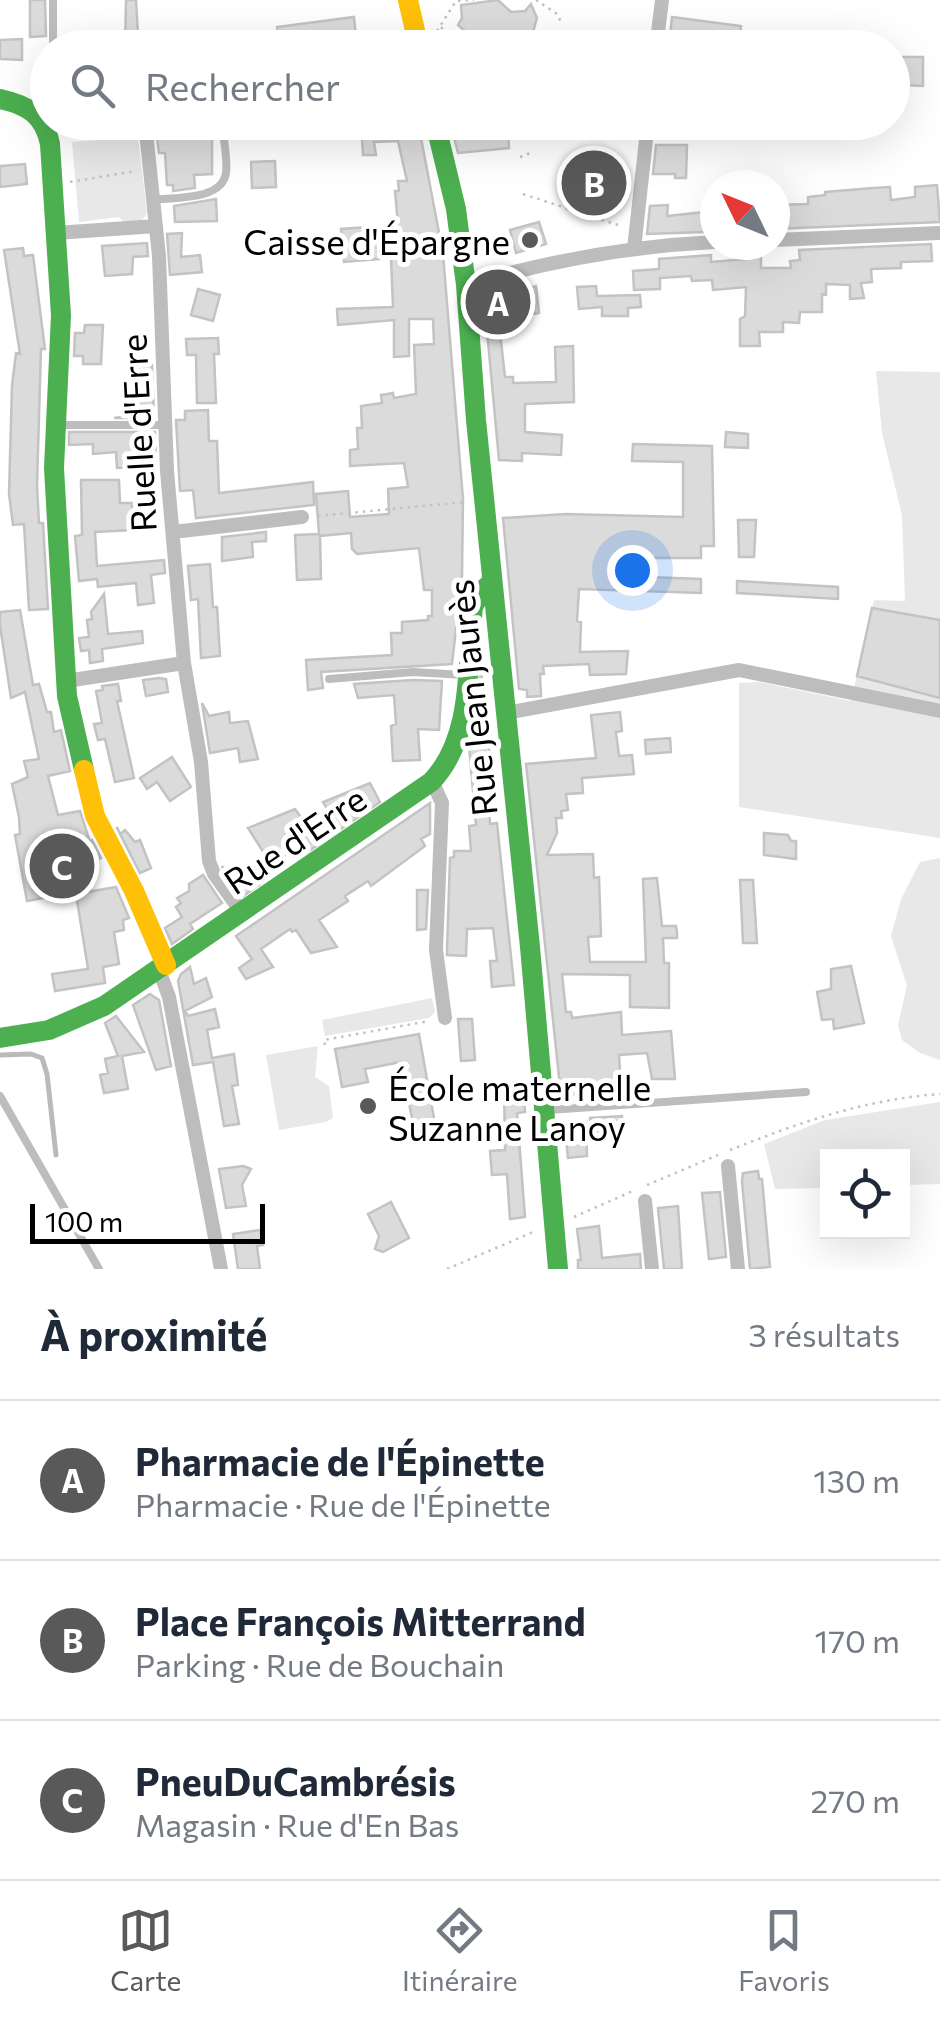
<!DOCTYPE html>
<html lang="fr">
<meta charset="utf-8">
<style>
body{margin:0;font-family:Commissioner,sans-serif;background:#f2f2f3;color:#1f2937}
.controls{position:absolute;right:30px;bottom:30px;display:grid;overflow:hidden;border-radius:0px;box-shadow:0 10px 40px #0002}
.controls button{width:90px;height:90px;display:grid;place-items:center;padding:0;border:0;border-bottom:2px solid #e0e1e3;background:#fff;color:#1f2937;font:50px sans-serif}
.compass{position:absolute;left:700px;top:170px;width:90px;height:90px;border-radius:50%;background:#fff;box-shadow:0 10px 40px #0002;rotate:313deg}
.scale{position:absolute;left:30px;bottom:25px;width:235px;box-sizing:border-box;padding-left:10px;border:5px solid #000;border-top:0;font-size:28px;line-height:35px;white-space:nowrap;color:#000;-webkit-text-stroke:8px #fff;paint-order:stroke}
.you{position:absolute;left:632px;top:570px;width:35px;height:35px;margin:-25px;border:8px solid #fff;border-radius:50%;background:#1a73e8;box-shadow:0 0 0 15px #1a73e833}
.badge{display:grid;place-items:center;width:65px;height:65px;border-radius:50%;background:#595959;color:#fff;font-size:32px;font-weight:700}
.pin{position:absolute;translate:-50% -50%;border:5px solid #fff;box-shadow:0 2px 10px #0006}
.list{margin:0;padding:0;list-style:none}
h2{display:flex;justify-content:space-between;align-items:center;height:130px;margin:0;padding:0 40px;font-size:42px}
h2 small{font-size:32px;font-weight:400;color:#747a83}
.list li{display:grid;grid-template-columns:65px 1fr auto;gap:30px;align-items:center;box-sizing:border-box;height:160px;padding:0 40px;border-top:2px solid #e0e1e3}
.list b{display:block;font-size:38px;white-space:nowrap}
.list p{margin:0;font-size:32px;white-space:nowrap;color:#747a83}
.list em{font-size:32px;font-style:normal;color:#747a83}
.icon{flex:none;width:55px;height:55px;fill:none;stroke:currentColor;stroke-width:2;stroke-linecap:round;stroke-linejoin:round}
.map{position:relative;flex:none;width:940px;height:1269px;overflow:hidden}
.search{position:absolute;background:#fff;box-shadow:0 10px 40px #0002;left:30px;right:30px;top:30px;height:110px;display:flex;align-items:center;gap:25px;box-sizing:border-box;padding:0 35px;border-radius:55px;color:#747a83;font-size:38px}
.sheet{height:610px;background:#fff}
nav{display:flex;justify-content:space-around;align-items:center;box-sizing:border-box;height:140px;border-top:2px solid #e0e1e3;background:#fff;font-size:28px;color:#747a83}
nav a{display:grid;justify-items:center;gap:5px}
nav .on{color:#595959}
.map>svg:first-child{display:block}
.green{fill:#e8e8e8}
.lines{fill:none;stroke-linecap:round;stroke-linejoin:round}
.stream{stroke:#bababa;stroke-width:5}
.building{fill:#dbdbdb;stroke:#c3c3c3;stroke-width:2.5}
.path{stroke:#c2c2c2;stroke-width:2.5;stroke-dasharray:2.5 5;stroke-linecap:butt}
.lane{stroke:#bdbdbd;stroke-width:8}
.street{stroke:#bdbdbd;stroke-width:14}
.fast{stroke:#4caf50;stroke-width:20}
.slow{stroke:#ffc107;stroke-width:20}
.poi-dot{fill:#595959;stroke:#fff;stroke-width:4}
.labels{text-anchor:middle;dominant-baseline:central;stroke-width:10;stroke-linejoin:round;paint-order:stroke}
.poi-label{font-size:35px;fill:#000;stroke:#fff;text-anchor:end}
.street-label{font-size:35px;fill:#000;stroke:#fff}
</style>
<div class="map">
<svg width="940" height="1269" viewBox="0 0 940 1269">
<rect width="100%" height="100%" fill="#fff"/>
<path class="green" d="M138 137 147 214 141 221 124 223 119 217 79 222 72 142Z
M876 371 940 372V838L739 807V683L759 682 851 701 874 600 905 601 902 515 882 433Z
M940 858V1060L920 1053 902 1040 898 1025 907 986 891 936 901 899 920 862Z
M432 998 435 1012 429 1018 325 1036 322 1020Z
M318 1046 315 1077 329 1086 333 1118 326 1122 279 1130 266 1055Z
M940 1102V1184L903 1185 902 1156H828L827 1188 775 1189 764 1144 825 1120Z"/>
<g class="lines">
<path class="stream" d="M0 1055 31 1054 42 1058 47 1074 56 1155"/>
</g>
<path class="building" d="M30 0H45L46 36 30 37Z
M126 0H136L138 35H154V48H125Z
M498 0 511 12 525 11 531 4 537 18 533 32 540 38 530 48H484L458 25 462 18 461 5Z
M354 17 356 37 333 40 334 48H280L277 27Z
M672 17 741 26 739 48 669 44Z
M22 39V60L0 59V40Z
M902 57H923V86L901 85Z
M150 122H198L199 138 212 137V174L194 175 195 188 173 191V185H167L165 153H159L156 130Z
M361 122H418L443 254 463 499 462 577 452 664 321 672 323 688 308 690 306 660 392 655 391 633H402V622L428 620V616H432V590H424L419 548 357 554 352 549 351 533 320 536 321 579 297 580 295 535 319 534 316 494 348 491 350 517 389 514 388 489 408 487 404 463 350 466V450L358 449 357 428H362L361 406 382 403 381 395 393 393 394 398 416 394 414 345 434 344 433 319H409V356L394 357V320L338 325 337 309 393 307 391 258 344 262 341 229 398 225 395 191H399L398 181H407L398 141 374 142 376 155H363Z
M470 124 471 130 508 129 509 148 458 153 451 126Z
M656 145H687L686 178H675V174H653Z
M275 161 276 187 252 188 251 162Z
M25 164 27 184 0 187V166Z
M937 185 940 222 775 229V205L808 204V197L825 195V192L873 188 890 187 891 200 915 197V187Z
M216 199 217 221 175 222 174 206Z
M668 205 667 216 715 211V224L705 225V232L647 234 650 206Z
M539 222 546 244 516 253 510 230Z
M182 233 181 257 200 255 202 272 170 275 167 234Z
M147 243 148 256 133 257 132 274 105 276 102 246Z
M931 244 932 261 901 262V268L871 269 872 282 861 283 864 298 850 299V285L826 284V295L822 294V312H800L799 323 783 322V332H759L760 346H740V319L745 316 746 287 713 290 712 280 692 281 691 276 660 278V289L634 290 633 271 659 269V259L711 255V262L746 259 747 253 761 252V268H791L790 261 800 260 799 250Z
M23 248 24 256 33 255 45 349H41L37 485 39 523H43L48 609 29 610 24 524 13 525 9 494 12 385 16 353 20 354 4 250Z
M536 286 539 313 520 316 521 321 499 324 505 377H513V383L556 382 555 347 573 346 574 402 525 404V432L562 435 561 455 522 453V461L499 460 484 299 488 294 511 287 512 293Z
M596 286 597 296 640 295 641 307 628 308V316H602V307L579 309 577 287Z
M198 289 220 295 213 321 191 315Z
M85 325H103L101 364H83V356H74L75 333H84Z
M218 338 219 354H214L216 403H197L196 355H187L186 339Z
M133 365H152L154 418H114L135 415Z
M208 410 209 441H217L219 493 313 482 314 505 196 518 193 490 180 491 176 420H185V411Z
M69 432H155L156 466 117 468 116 452 93 454V444L69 445Z
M726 432 748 434V448L725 447Z
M633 444 712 446 714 546H701V558H648V577L701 579V593L579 589 577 621 581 622 580 652 628 651 626 674 590 675 589 664 543 666 544 674H540L541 696 527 697V690L519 689 503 518 566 514 683 517V462L632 461Z
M81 480H119L120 503H132L133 530 95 532 97 566 164 560 165 573 151 575 154 603 138 605 136 583 98 587 97 579 79 581 75 536 82 535Z
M738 520H756L754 557H739Z
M266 532V541L252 542 253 557 222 561V537Z
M210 564 213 607H217L220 656 201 658 198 599 191 600 188 566Z
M737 581 838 587V599L737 593Z
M104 594 108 634 142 631 143 643 102 649 103 661 90 663 89 650 81 651 79 638 89 637 87 620 92 619 91 612Z
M872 608 940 620V698L857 676Z
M20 610 33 685 39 684 47 712H51L54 732 61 730 70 771 48 776 58 815 80 811 90 842 92 840 101 858 72 873 75 892 27 901 15 835 20 834 19 817 12 784 28 777 24 761 39 759 25 692 11 698 0 626V612Z
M481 671 493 787H488L490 824 497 823 514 985 492 987 490 961H497L493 928 467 929 466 956 447 955V950L450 858 454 857V851H471L469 826 476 825 469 745Z
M159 678 166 679 168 692 146 696 143 680Z
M413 680 442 681 439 730 418 729 420 760 393 761 391 726 396 724 394 695 358 698 354 684Z
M118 684 121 701H117L134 778 115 782 105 739 98 740 94 724 102 723 96 691 103 690 102 686Z
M202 703 209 716 229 712 230 723 248 721 258 759 240 762 238 748 210 753Z
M620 712 622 731 616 732 619 756 632 755 634 774 582 778 583 793 566 794 568 810 561 811 562 818H556L557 833 547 855 593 854 594 878 599 877 601 936 588 937 590 962H646L643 879 657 878 662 926H676L677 932V938H663L664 963H669V1008L630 1007V975L562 974 566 1012H571L572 1018 621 1012 622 1035 671 1031 675 1079H652L647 1053 619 1055 621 1090 561 1096 526 764 596 758 591 715Z
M670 738 671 752 646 754 645 740Z
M172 757 191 787 170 801 157 782 147 789 140 778Z
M370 783 380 802 306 853 301 846 283 857 280 854 269 861 248 828 295 809 310 830 331 815 323 802Z
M430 803V834L421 839 425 846 371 886 368 881 345 896 348 901 319 920 337 947 311 953 296 930 292 932 290 929 261 949 273 967 246 979 239 968 252 959 236 936Z
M117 827 120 834 125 830 135 842 140 840 151 868 140 873 117 828Z
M764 833 788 835 791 841H796V859L764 855Z
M241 865 248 876 254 872 262 883 243 896 223 869 222 866 228 874Z
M203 875 222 903 190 924 193 929 172 944 165 928 182 917 176 907 181 903 177 898 189 891V884Z
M740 880H753L757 943H743Z
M116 887 129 918 123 920 124 930 114 932 119 964 103 967 105 983 55 991 52 974 88 969 76 894Z
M417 890H428L426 929 417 930Z
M851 966 864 1023 834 1029 833 1019 822 1020 817 992 831 989V969Z
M190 967 194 984 206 978 212 997 185 1011 188 1016 215 1009 219 1027 207 1030 212 1058 234 1054 238 1085 232 1086 239 1124 224 1126 213 1062 193 1065 178 981 181 974Z
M150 994 159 1000 171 1066 156 1070 133 1005Z
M116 1016 144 1052 122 1056 128 1089 104 1093 100 1075 108 1073 105 1059 118 1056 105 1023Z
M458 1019H472L475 1060 461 1061Z
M419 1034 437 1135 416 1139 401 1062 365 1069 368 1082 342 1087 335 1049Z
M523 1084 525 1112 517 1113 525 1217 510 1219 507 1174 492 1175 490 1151 505 1150 504 1086Z
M622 1116 623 1130 591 1132 590 1118Z
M586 1121 587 1156 568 1158 564 1122Z
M243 1166 251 1169 242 1185 246 1206 226 1208 219 1169Z
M758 1171 759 1179H762L770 1267 750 1269 742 1181 743 1173Z
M720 1192 726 1257 709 1259 702 1193Z
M391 1202 409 1238 383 1252 375 1249 379 1236 368 1214Z
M678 1206 682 1269H664L658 1208Z
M599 1226 602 1258 640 1254 641 1269H578V1260H581L577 1229Z
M260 1230 263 1245 257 1246 260 1269H238L233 1234Z"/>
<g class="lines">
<path class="path" d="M536 0 557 14 562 24
M441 27 461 48
M437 31 456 1 474 0
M549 48 556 44
M520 157 530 153
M70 182 136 171
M523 194 621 226
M318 516 465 502
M325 1045 324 1040 429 1021
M730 1150C798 1123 866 1099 940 1094
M647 1185 718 1155
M574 1217 635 1190
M447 1269 533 1232"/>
<path class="lane" d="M53 0V48
M38 113 48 96
M152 200C173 197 222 201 226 173 228 158 223 138 222 122
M59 425H165
M329 679 413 672 464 675
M0 1096 99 1269
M549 1110 806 1092"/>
<path class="street" d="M656 48 662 0
M56 233 156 226
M775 240 940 233
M634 249 648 122
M466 285C548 261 630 246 715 242
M173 532 302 517
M184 663 201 762 209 861 214 874 242 913
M66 681 184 663 167 471 159 256 146 132
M506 713 739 670 940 711
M432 781 442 803 436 950 445 1018
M159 970 169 997 221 1269
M728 1166 738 1269
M645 1201 652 1269"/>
<path class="fast" d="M0 99C28 105 44 115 50 144L61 315 54 468 67 696 84 770
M435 122 456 209 466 285 476 420 530 947 558 1269
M0 1038 49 1030 104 1006 431 782C474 738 467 664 473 607L481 592 492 582"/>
<path class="slow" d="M408 0 419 48
M84 770 95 816 134 891 166 965"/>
</g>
<g class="poi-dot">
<circle cx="530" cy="240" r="10"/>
<circle cx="368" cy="1106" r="10"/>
</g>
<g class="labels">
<g class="poi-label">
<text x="510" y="240">Caisse d'Épargne</text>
<text x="388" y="1086" text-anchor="start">École maternelle<tspan x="388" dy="40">Suzanne Lanoy</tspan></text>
</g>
<g class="street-label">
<text transform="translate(137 433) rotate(-93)">Ruelle d'Erre</text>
<text transform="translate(471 698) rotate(-96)">Rue Jean Jaurès</text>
<text transform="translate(294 839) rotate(-34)">Rue d'Erre</text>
</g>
</g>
</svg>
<div class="controls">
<button><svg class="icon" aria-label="locate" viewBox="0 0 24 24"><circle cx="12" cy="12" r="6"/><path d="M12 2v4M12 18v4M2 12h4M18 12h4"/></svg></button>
</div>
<svg class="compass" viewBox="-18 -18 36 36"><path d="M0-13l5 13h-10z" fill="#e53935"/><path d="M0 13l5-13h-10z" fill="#747a83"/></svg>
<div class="scale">100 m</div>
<div class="you"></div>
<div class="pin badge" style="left:498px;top:302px">A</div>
<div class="pin badge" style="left:594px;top:183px">B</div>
<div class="pin badge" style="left:62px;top:866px">C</div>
<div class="search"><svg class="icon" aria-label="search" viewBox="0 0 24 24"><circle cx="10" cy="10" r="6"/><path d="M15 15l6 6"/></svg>Rechercher</div>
</div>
<section class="sheet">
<h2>À proximité<small>3 résultats</small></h2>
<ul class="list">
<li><span class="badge">A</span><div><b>Pharmacie de l'Épinette</b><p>Pharmacie · Rue de l'Épinette</p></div><em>130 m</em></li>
<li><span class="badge">B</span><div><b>Place François Mitterrand</b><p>Parking · Rue de Bouchain</p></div><em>170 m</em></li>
<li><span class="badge">C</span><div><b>PneuDuCambrésis</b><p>Magasin · Rue d'En Bas</p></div><em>270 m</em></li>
</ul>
</section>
<nav>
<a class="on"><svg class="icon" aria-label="map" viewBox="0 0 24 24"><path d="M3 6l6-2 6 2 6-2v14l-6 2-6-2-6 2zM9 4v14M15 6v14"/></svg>Carte</a>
<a><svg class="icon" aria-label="directions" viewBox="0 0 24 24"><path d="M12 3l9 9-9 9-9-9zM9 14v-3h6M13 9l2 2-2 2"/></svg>Itinéraire</a>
<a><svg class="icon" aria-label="saved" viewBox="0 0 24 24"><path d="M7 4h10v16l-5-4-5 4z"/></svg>Favoris</a>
</nav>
